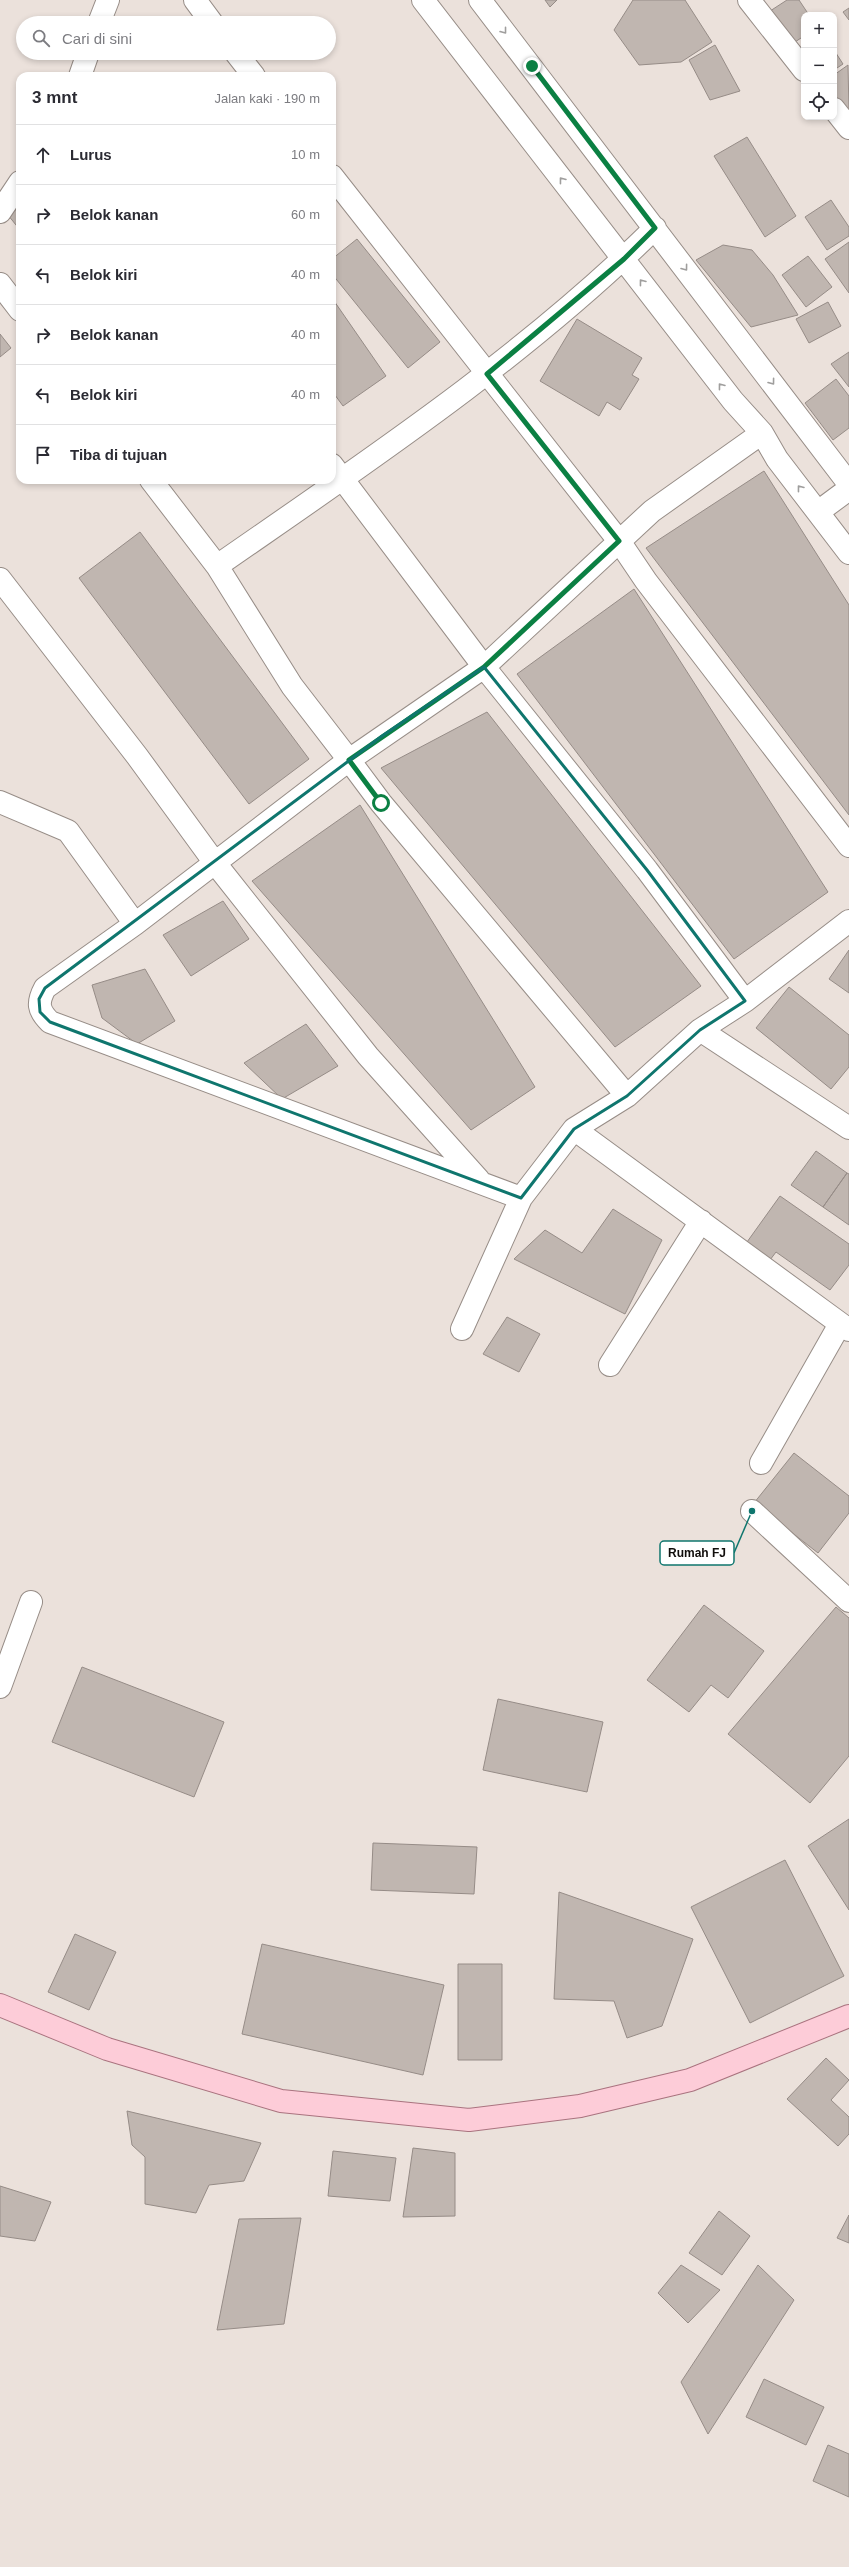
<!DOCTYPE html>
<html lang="id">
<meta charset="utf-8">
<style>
body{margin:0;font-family:Arial,sans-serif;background:#f2f2f3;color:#2b2b33}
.controls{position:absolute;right:12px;top:12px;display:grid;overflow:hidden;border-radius:8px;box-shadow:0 2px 6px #0003}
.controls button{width:36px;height:36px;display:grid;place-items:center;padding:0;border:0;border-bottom:1px solid #e1e1e2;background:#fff;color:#2b2b33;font:20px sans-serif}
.stop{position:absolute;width:12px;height:12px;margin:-9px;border:3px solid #0b8043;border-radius:50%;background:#fff}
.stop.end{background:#0b8043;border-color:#fff;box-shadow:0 1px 4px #0008}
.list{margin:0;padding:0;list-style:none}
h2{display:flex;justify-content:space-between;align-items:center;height:52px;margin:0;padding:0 16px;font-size:17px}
h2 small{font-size:13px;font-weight:400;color:#7c7c81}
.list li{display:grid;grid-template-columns:26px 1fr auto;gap:12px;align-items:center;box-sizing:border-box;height:60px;padding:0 16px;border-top:1px solid #e1e1e2}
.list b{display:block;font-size:15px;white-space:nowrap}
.list em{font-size:13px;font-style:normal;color:#7c7c81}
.icon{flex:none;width:22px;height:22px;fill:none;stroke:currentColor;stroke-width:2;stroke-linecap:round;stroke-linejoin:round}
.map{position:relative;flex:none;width:849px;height:2567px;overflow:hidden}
.search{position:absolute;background:#fff;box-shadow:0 2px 6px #0003;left:16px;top:16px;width:320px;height:44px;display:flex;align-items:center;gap:10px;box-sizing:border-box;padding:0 14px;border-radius:22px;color:#7c7c81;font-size:15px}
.panel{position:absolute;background:#fff;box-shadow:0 2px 6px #0003;left:16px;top:72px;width:320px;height:412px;border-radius:12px}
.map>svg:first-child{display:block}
.building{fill:#c0b6b0;stroke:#968c87}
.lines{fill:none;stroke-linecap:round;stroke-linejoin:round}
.minor-casing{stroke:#978d87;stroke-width:24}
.major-casing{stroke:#a9737f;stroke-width:24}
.minor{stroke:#fff;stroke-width:22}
.major{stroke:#fdccd8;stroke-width:22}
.oneway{stroke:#9f9e9d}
.route{stroke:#0b8043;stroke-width:5}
.marked{fill:none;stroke:#0f766e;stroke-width:3;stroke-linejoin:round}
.leader{fill:none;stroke:#0f766e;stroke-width:1.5}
.callout-dot{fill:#0f766e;stroke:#fff;stroke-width:1.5}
.callout{fill:#fff;stroke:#0f766e;stroke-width:1.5}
.callout-label{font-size:12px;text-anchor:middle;font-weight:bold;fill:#100d0b}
</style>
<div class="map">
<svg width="849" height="2567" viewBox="0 0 849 2567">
<rect width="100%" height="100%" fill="#ebe1db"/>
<path class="building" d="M545 0H557L550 7Z
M633 0H685L712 42 681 62 639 65 614 30Z
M787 0H799L809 15H804V36L789 46 767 13Z
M849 8V20L843 12Z
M715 45 740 91 710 100 689 60Z
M834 50 843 64 834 70Z
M848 65 849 112 846 114 834 97V75Z
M747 137 796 216 765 237 714 156Z
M831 200 849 227V236L827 250 805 217Z
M20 207V230L8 215Z
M357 239 440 342 408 368 332 274V259Z
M849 242V293L825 259Z
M723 245 752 250 773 275 798 315 751 327 696 260Z
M808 256 832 287 806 307 782 275Z
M332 298 386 376 343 406 332 391Z
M828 302 841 326 809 343 796 319Z
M577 319 642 358 632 375 639 379 620 410 607 402 599 416 540 381Z
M0 334 11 348 0 357Z
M849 352V387L831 364Z
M836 379 849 396V428L833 440 805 403Z
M764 471 849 605V815L646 548Z
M140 532 309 759 249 804 79 578Z
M634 589 828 892 734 959 517 674Z
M487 712 701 986 615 1047 381 768Z
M360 805 535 1087 471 1130 252 881Z
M223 901 249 939 191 976 163 935Z
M849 950V993L829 979Z
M145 969 175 1021 137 1044 102 1018 92 985Z
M789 987 849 1035V1067L831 1089 756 1028Z
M306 1024 338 1066 282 1099 244 1063Z
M816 1151 847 1173 823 1207 791 1185Z
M847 1173 849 1174V1225L823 1207Z
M780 1196 849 1244V1265L830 1290 776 1252 770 1260 747 1242Z
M613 1209 662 1240 625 1314 514 1259 545 1230 582 1253Z
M507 1317 540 1334 519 1372 483 1354Z
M794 1453 849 1496V1513L818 1553 754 1503Z
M704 1605 764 1651 728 1698 711 1685 689 1712 647 1680Z
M836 1607 849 1618V1756L810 1803 728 1734Z
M82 1667 224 1722 194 1797 52 1742Z
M498 1699 603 1722 587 1792 483 1770Z
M849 1819V1910L808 1846Z
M373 1843 477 1847 474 1894 371 1890Z
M785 1860 844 1976 750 2023 691 1907Z
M559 1892 693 1939 662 2026 627 2038 614 2001 554 1999Z
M75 1934 116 1952 89 2010 48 1992Z
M262 1944 444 1985 423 2075 242 2034Z
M458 1964H502V2060H458Z
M826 2058 849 2080 831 2100 849 2117V2134L838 2146 787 2099Z
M127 2111 261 2143 244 2181 209 2185 196 2213 145 2204V2157L132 2145Z
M413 2148 455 2153V2216L403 2217Z
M333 2151 396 2158 390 2201 328 2196Z
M0 2186 51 2202 35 2241 0 2236Z
M719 2211 750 2236 722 2275 689 2253Z
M849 2215V2243L837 2238Z
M301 2218 284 2324 217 2330 239 2219Z
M681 2265 720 2290 688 2323 658 2293Z
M758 2265 794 2300 708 2434 681 2382Z
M764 2379 824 2407 806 2445 746 2417Z
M828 2445 849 2454V2497L813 2481Z"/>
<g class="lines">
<g class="minor-casing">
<path id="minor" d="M195 0 212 23
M423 0 733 401 762 433 777 459 849 553
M480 0 849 484
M749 0 804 70
M99 23 108 0
M236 53 254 76
M80 76 88 53
M834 109 849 128
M332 176 619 541 646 581 849 846
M0 212 20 182
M655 228C523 358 368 461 217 566L292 686 349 760 484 667 652 511 762 433
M0 284 20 310
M332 465 484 667 647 870 745 1001 849 921
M151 480 217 566
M818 512 849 489
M0 579 137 756 215 863 368 1056 479 1180
M0 802 68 831 135 924
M700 1030 849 1128
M627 1096 574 1129 521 1198 50 1022C38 1010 37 1003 45 988L135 924 349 760 381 803 627 1096 700 1030 745 1001
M574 1129 849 1330
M462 1329 521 1198
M610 1365 701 1221
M761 1463 840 1324
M752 1511 849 1601
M0 1687 31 1602"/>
</g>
<g class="major-casing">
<path id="major" d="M0 2005 107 2049 281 2101 469 2120 580 2106 690 2080 849 2016"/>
</g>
<use href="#minor" class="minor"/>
<use href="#major" class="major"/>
</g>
<defs><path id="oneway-chevron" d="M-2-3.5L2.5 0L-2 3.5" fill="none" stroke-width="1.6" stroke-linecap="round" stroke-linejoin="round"/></defs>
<g class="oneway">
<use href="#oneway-chevron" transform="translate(504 31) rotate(52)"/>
<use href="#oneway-chevron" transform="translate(562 180) rotate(-128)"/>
<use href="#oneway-chevron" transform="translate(685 268) rotate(53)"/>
<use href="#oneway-chevron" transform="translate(642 282) rotate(-128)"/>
<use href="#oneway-chevron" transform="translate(772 382) rotate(53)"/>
<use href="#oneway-chevron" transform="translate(721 386) rotate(-128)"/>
<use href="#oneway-chevron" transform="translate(800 488) rotate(-128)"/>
</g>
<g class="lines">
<path class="route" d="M381 803 349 760 484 667 619 541 487 374 624 259 655 228 532 66"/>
</g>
<path class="marked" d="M484 667 647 870 745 1001 700 1030 627 1096 574 1129 521 1198 50 1022 40 1012 39 999 45 988 382 736Z"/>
<path class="leader" d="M752 1511L734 1553"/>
<circle class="callout-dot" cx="752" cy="1511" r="4"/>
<rect class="callout" x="660" y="1541" width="74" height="24" rx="4"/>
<g class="callout-label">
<text x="697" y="1557">Rumah FJ</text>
</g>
</svg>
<div class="controls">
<button>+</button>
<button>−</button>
<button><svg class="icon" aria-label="locate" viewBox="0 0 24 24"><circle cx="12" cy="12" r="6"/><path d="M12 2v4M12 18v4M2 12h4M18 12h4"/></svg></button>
</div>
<div class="stop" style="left:381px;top:803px"></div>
<div class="stop end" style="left:532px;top:66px"></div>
<div class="search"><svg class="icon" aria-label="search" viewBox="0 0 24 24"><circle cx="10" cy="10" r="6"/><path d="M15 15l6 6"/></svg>Cari di sini</div>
<section class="panel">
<h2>3 mnt<small>Jalan kaki · 190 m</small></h2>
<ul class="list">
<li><svg class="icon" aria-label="ahead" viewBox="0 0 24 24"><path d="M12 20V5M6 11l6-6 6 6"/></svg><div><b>Lurus</b></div><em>10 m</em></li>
<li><svg class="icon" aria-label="right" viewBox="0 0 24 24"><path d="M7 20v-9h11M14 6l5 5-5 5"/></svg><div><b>Belok kanan</b></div><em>60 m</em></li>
<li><svg class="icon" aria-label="left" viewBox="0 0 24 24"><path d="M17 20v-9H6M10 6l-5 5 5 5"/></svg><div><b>Belok kiri</b></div><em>40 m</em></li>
<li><svg class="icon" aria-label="right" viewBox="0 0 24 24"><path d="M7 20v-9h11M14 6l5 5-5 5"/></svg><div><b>Belok kanan</b></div><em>40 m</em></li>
<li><svg class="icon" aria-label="left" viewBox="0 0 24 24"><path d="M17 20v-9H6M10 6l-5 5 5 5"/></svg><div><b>Belok kiri</b></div><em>40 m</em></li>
<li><svg class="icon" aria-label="arrive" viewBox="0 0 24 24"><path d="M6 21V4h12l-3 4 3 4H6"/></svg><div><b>Tiba di tujuan</b></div></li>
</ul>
</section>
</div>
